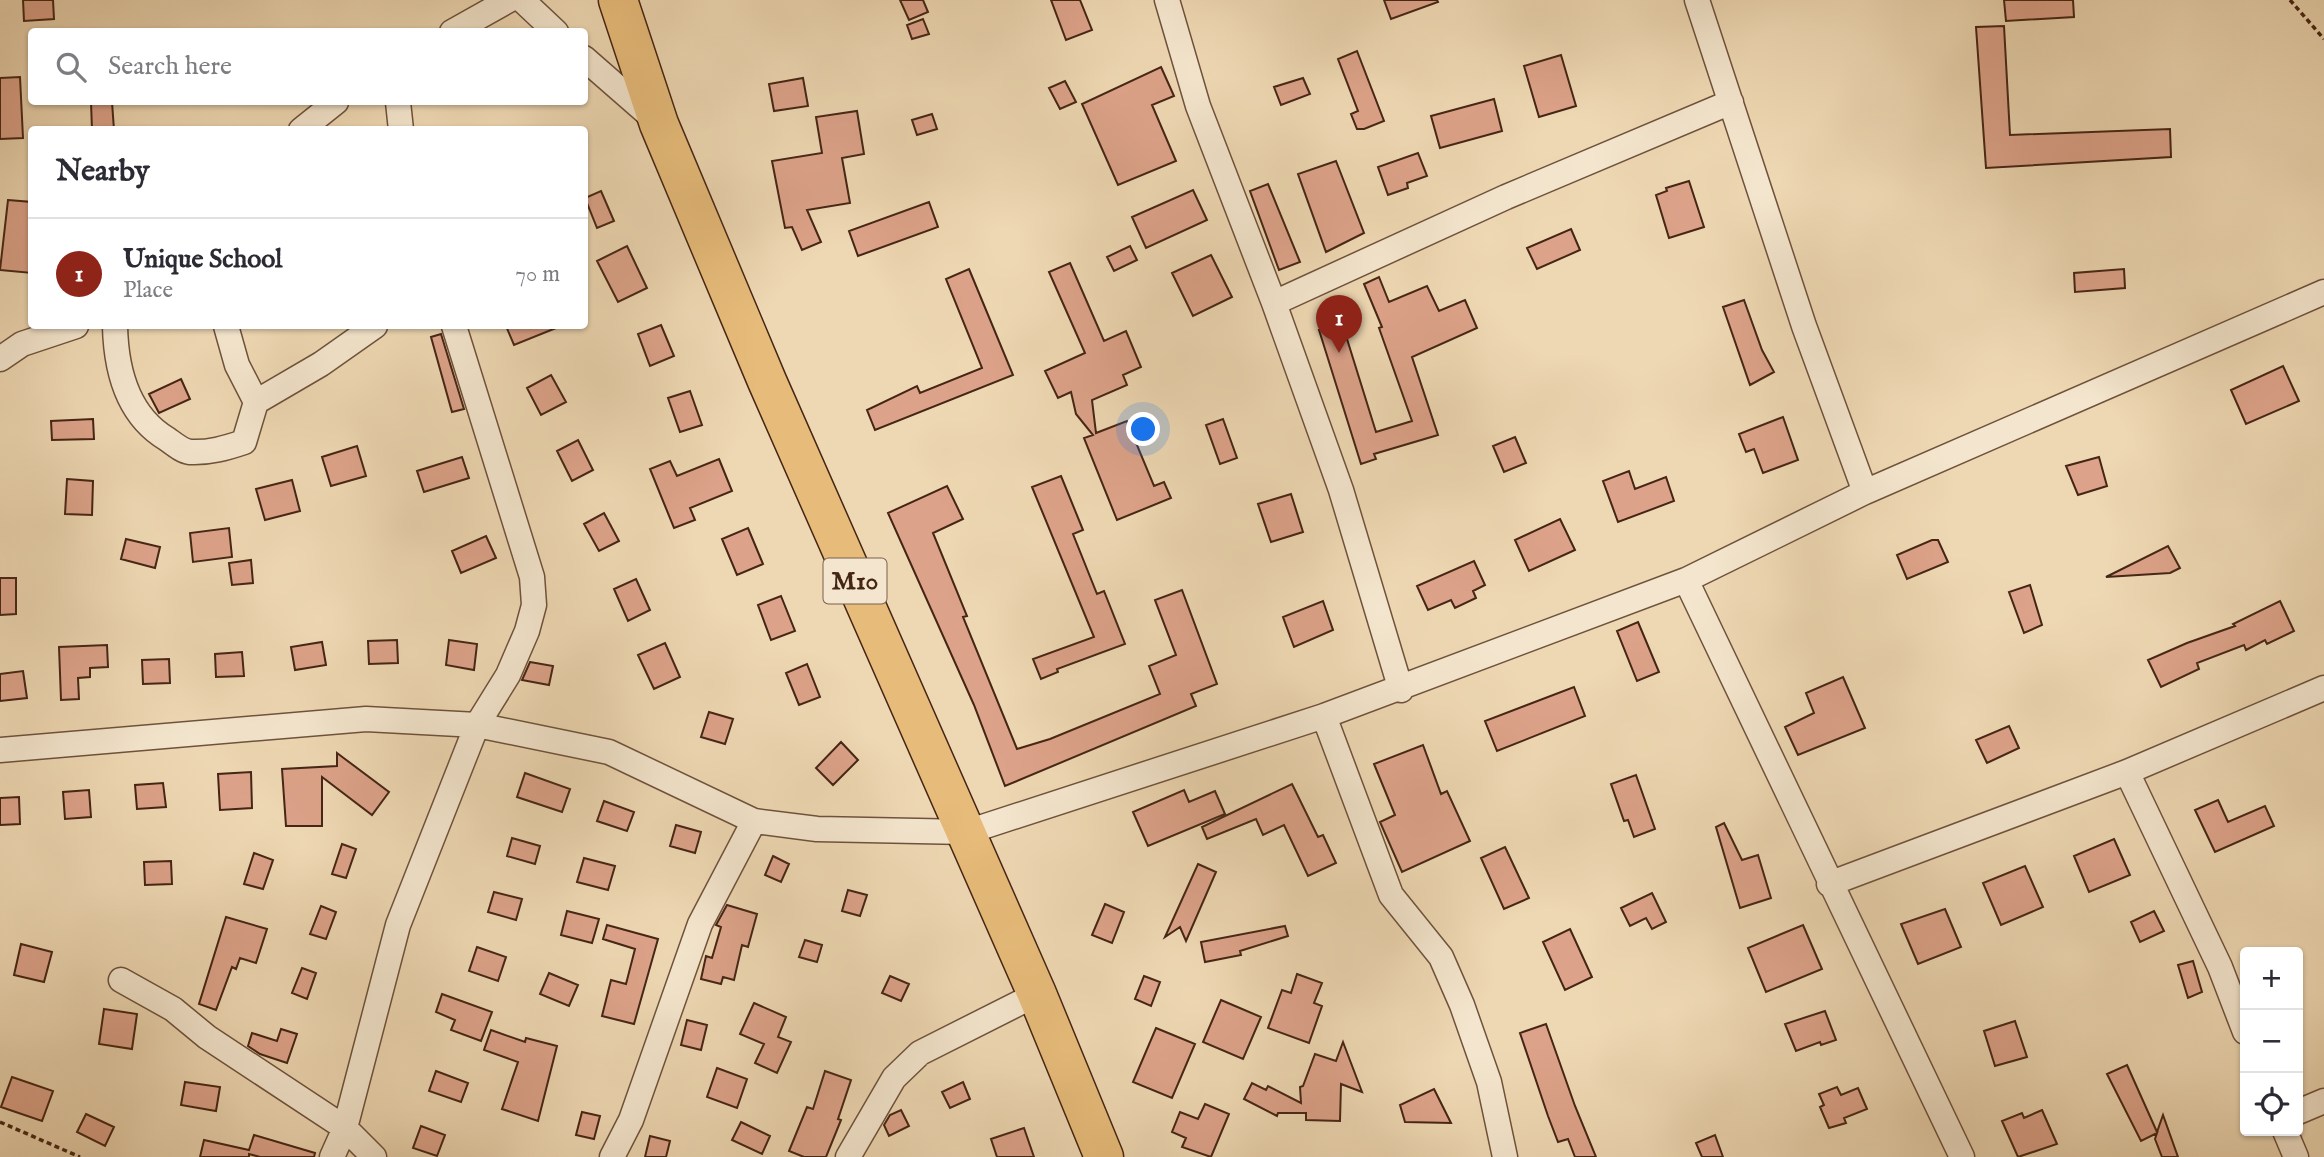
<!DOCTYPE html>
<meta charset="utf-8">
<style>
body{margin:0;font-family:"IM FELL English",serif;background:#f7f7f7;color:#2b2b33}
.controls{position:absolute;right:21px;bottom:21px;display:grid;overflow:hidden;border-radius:7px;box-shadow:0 2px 5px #0004}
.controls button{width:63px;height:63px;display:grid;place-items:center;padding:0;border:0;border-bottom:2px solid #e1e1e2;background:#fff;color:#2b2b33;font:35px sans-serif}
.you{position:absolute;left:1144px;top:430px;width:24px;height:24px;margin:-18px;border:5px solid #fff;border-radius:50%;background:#1a73e8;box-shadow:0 0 0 10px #1a73e833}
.badge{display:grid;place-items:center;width:46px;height:46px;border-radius:50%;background:#8f2418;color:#fff;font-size:23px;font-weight:700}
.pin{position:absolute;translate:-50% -58px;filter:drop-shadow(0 2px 4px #0008)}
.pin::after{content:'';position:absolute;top:37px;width:24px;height:21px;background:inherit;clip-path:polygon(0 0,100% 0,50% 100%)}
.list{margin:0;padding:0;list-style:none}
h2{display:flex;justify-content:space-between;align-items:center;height:91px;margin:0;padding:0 28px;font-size:30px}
h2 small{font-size:23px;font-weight:400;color:#7c7c81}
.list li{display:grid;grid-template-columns:46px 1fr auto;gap:21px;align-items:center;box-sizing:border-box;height:112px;padding:0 28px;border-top:2px solid #e1e1e2}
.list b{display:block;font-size:26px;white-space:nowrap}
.list p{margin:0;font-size:23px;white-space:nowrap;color:#7c7c81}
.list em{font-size:23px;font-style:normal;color:#7c7c81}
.icon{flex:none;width:38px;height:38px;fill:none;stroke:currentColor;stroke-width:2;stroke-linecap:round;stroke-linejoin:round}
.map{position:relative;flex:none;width:2324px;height:1157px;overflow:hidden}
.search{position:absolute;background:#fff;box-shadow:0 2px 5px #0004;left:28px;top:28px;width:560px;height:77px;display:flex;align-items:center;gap:18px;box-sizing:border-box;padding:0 24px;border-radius:7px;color:#7c7c81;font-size:26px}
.panel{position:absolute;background:#fff;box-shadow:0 2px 5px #0004;left:28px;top:126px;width:560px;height:203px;border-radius:7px}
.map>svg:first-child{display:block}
.building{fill:#dda38a;stroke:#452514;stroke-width:2}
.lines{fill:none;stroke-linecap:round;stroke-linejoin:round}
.street-casing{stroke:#6f523c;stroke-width:27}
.primary-casing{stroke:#452514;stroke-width:41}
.path{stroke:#452514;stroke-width:3.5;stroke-dasharray:5 3.5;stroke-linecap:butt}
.street{stroke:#f4e6ce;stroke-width:24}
.primary{stroke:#e7bc7a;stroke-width:38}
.labels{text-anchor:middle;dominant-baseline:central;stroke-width:6;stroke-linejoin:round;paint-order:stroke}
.shield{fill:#f4e6ce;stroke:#7a5f4c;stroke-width:2}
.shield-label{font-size:26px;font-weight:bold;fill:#452514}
</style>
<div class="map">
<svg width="2324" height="1157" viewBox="0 0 2324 1157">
<rect width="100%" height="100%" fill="#eed8b3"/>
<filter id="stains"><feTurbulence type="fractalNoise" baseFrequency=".00286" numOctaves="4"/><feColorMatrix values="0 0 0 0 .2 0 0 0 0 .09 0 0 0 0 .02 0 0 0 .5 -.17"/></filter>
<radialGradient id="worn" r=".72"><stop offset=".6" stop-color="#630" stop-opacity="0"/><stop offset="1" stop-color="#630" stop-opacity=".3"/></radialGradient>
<path class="building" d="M23 0H53L54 19 24 21Z
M900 0H923L928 12 909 20Z
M1051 0H1080L1092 30 1066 40Z
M1384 0H1437L1438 2 1391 19Z
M2004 0H2073L2074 17 2006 21Z
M923 19 929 34 912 39 907 25Z
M2004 26 2010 135 2170 129 2171 157 1986 168 1976 27Z
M1357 51 1384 121 1364 129H1357L1351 114 1358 111 1338 59Z
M1561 55 1576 106 1539 117 1524 66Z
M1161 67 1174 96 1152 105 1176 161 1118 185 1082 104Z
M20 77 23 138 0 139V78Z
M803 78 808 106 774 111 769 84Z
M1303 78 1310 94 1281 105 1274 87Z
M1065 81 1076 102 1060 109 1049 88Z
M1494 99 1502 131 1440 148 1431 116Z
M91 102H112L114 130H92Z
M857 111 864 154 842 158 850 203 807 210 821 242 802 250 792 227 785 228 772 161 822 153 816 117Z
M932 114 937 129 917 135 912 120Z
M1418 153 1427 176 1407 183 1408 188 1388 195 1378 167Z
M1336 161 1364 233 1326 252 1298 174Z
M1689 181 1704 227 1669 238 1656 195 1667 191 1666 188Z
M1268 184 1300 262 1279 270 1250 191Z
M1193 190 1207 220 1146 248 1132 217Z
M601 191 614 221 597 228 585 198Z
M8 200 32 202V273L0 270Z
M929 202 938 227 858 256 849 231Z
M1571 229 1580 250 1537 269 1527 248Z
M627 246 647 288 618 302 597 261Z
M1130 246 1137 260 1114 271 1107 257Z
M1211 255 1232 297 1193 316 1172 273Z
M1070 263 1104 341 1126 331 1141 367 1123 375 1127 385 1092 400 1096 433 1127 421 1154 486 1164 482 1171 498 1117 520 1084 438 1093 435 1076 414 1071 392 1058 398 1045 371 1085 353 1049 272Z
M969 269 1013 375 875 430 867 410 917 386 920 393 982 368 946 279Z
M2124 269 2125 288 2075 292 2074 273Z
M1379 277 1389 302 1427 286 1439 311 1465 300 1477 328 1412 357 1438 435 1374 454 1376 459 1361 464 1319 330 1342 323 1376 432 1412 421 1379 328 1382 327 1364 284Z
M1744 300 1762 350 1774 372 1750 385 1723 307Z
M661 325 674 356 650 366 638 334Z
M506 326H561L514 345Z
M441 334 464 409 452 412 431 337Z
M2283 366 2299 401 2246 424 2231 390Z
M551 375 566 402 541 415 527 388Z
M181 379 190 399 159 413 149 394Z
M690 391 702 425 680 432 668 398Z
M1783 417 1798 460 1763 473 1754 449 1746 452 1739 434Z
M93 419 94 439 52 440 51 421Z
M1223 419 1237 458 1220 464 1206 425Z
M1515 437 1526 463 1504 472 1493 446Z
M578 440 593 470 572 481 557 451Z
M357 446 366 476 331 486 322 457Z
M462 457 469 478 424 492 417 471Z
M2099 457 2107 486 2078 495 2066 466Z
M719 459 732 491 690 508 695 520 674 528 650 469 670 461 677 476Z
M1629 471 1635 489 1666 477 1674 501 1618 522 1603 481Z
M1061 476 1083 530 1073 534 1097 594 1104 591 1125 644 1057 669 1058 672 1041 679 1033 659 1094 637 1032 487Z
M67 479 93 481 92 515 65 514Z
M292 480 300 511 265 520 256 489Z
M947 486 963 519 933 533 967 616 963 617 1017 749 1050 739 1160 694 1149 666 1176 655 1155 600 1182 590 1217 684 1191 694 1196 706 1005 786 974 705 888 513Z
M1291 494 1303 532 1271 542 1258 504Z
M604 513 619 541 599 551 584 524Z
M1560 519 1575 550 1529 571 1515 540Z
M229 528 232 557 193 562 190 533Z
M748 528 763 564 737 575 722 539Z
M486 536 496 558 461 573 452 551Z
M126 539 160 547 155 568 121 559Z
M1932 540H1938L1948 562 1907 579 1897 555Z
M2168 546 2180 568 2170 573 2106 577Z
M251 560 253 583 232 585 229 563Z
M1474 561 1485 585 1473 591 1476 598 1455 608 1451 600 1428 610 1417 586Z
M0 578H16V614L0 615Z
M636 579 650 610 628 621 614 589Z
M2030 585 2042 625 2024 633 2009 592Z
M781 596 795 631 771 640 758 605Z
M1323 601 1333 630 1294 647 1283 617Z
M2280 601 2294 631 2267 644 2265 640 2246 650 2244 645 2197 663 2199 669 2161 687 2148 660 2187 643 2235 626 2233 624Z
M1638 622 1659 672 1637 681 1617 631Z
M397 640 398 663 369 664 368 641Z
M449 640 477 644 474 670 446 665Z
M322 642 326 665 295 670 291 647Z
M665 643 680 677 654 689 638 655Z
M107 645 108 667 90 668V677L78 678 79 699 61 700 59 647Z
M242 652 244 676 216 677 215 654Z
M169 659 170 683 143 684 142 660Z
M530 662 553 666 549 685 522 680Z
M807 664 820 697 799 705 786 673Z
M23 671 27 698 0 701V674Z
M1843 677 1865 728 1798 755 1785 727 1814 713 1806 693Z
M1574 687 1585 716 1497 751 1485 721Z
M709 712 733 719 725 744 701 737Z
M2009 726 2019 748 1987 763 1976 740Z
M841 742 858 760 833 785 816 768Z
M1423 745 1441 794 1447 791 1470 841 1402 872 1380 822 1395 815 1374 764Z
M337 753 389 792 372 815 322 777V826H286L282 769 337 766Z
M251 772 252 808 220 810 218 774Z
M525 773 570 789 562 812 517 797Z
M1636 775 1655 829 1634 837 1628 820 1624 821 1611 784Z
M163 783 166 807 137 809 135 785Z
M1292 784 1318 837 1323 835 1336 863 1308 876 1284 825 1263 835 1256 819 1207 839 1202 827Z
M89 790 91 817 65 819 63 792Z
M1184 790 1189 802 1215 791 1225 814 1148 846 1133 812Z
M19 797 20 824 0 825V798Z
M2218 800 2228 822 2265 806 2274 826 2215 852 2195 810Z
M604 801 634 812 627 831 597 821Z
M1724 823 1742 860 1758 855 1771 898 1740 908 1716 827Z
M676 825 701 832 695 853 670 846Z
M512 838 540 846 535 864 507 856Z
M2114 839 2130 875 2089 892 2074 856Z
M342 844 356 849 346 878 332 874Z
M1505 847 1529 898 1504 909 1481 858Z
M254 853 273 860 263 889 244 884Z
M773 856 789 864 781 882 765 875Z
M584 858 615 866 608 890 577 882Z
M171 861 172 884 145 885 144 862Z
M1198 864 1216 872 1186 941 1180 927 1165 937Z
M2025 866 2043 907 2001 925 1983 883Z
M848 890 867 895 860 916 842 911Z
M494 892 522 899 516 920 488 912Z
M1652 893 1666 922 1652 929 1646 918 1630 926 1621 908Z
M1105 904 1124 912 1112 943 1092 935Z
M727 905 757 914 748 947 742 945 734 980 723 977 721 984 701 979 706 956 712 958 721 927 716 925Z
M321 906 336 912 326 939 310 934Z
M1945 909 1961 947 1918 964 1901 924Z
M567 911 599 919 592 943 561 935Z
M2154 911 2164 931 2140 942 2131 922Z
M226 917 267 929 256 963 240 958 236 969 232 967 216 1010 199 1004Z
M607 925 658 939 634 1024 602 1016 611 980 626 984 635 949 603 939Z
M1803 925 1822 969 1766 992 1748 948Z
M1285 926 1288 936 1240 951 1241 955 1205 962 1201 942Z
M1570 929 1592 977 1565 990 1543 942Z
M805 940 822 945 817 962 799 957Z
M21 944 52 952 44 982 14 975Z
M477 947 506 957 498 981 469 971Z
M2193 961 2202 992 2188 998 2178 965Z
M302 968 316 973 307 999 292 993Z
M549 973 578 985 569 1006 540 994Z
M1297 974 1322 983 1314 1003 1322 1006 1309 1043 1268 1028 1282 990 1291 993Z
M890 976 909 984 901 1001 882 993Z
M1144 976 1160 982 1151 1006 1135 999Z
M442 994 492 1012 481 1041 451 1030 455 1020 436 1012Z
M1221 1000 1261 1017 1243 1059 1203 1042Z
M754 1003 786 1017 778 1037 791 1042 777 1073 755 1063 764 1044 740 1034Z
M104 1009 137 1014 132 1049 99 1044Z
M1825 1011 1836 1040 1821 1045 1820 1042 1796 1051 1785 1024Z
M687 1020 707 1025 701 1050 681 1045Z
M2015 1021 2027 1057 1995 1066 1984 1031Z
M1546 1024 1575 1106 1596 1157H1575L1568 1139 1558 1142 1548 1116 1520 1033Z
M1156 1028 1195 1044 1172 1098 1133 1082Z
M281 1029 297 1034 287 1063 260 1054 248 1046 252 1033 277 1041Z
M491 1030 525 1042 526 1038 557 1046 538 1121 502 1109 518 1062 484 1050Z
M1343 1042 1362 1092 1341 1084 1340 1121 1306 1120V1113H1278L1277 1116 1244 1099 1252 1083 1266 1090 1268 1086 1301 1103 1300 1087 1303 1086 1315 1054 1336 1061Z
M2127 1065 2157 1132 2163 1115 2178 1157H2162L2155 1139 2157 1133 2141 1141 2107 1074Z
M717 1068 747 1079 737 1108 707 1097Z
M436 1071 468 1083 461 1102 429 1091Z
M825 1071 851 1080 838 1119 841 1120 826 1157H804L789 1151 807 1107 813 1109Z
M12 1077 53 1091 42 1121 1 1107Z
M185 1082 220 1087 216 1111 181 1105Z
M963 1082 970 1099 950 1108 942 1092Z
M1837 1087 1841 1095 1858 1088 1867 1109 1844 1118 1846 1123 1829 1128 1820 1107 1824 1105 1819 1094Z
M1434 1089 1451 1123 1405 1122 1400 1105Z
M1205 1104 1229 1114 1211 1157 1182 1147 1186 1138 1172 1132 1180 1112 1198 1119Z
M901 1110 909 1126 889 1136 884 1125 890 1115Z
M2042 1110 2057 1144 2018 1157 2002 1121 2022 1113 2024 1118Z
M582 1112 600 1116 594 1139 576 1135Z
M86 1114 114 1127 105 1146 77 1132Z
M741 1122 770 1136 762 1154 732 1140Z
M421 1126 445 1135 437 1156 413 1148Z
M1024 1128 1034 1157H997L991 1139Z
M254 1135 315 1153 314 1157H260L249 1154V1157H200L204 1140 249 1150Z
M1715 1135 1723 1157H1702L1696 1143Z
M650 1136 670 1141 666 1157H645Z"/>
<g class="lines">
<g class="street-casing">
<path id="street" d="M522 0 556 32
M1167 0 1198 106 1274 303 1341 490 1401 690
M1697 0 1804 326 1865 492
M452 32 509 0
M584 58 655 120
M398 102 401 130
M301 130 336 102
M1274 303 1506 197 1731 102
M115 326C116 370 127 415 167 439 174 444 182 451 190 452 209 453 226 448 244 442L256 402 237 365 226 326
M0 359 22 344 76 326
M256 402 321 364 375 326
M1686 580 1962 1157
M1324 716 1391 895 1441 957 1462 1005 1489 1082 1505 1157
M0 750 366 719 477 725 609 752 754 821
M2127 772 2220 967 2245 1032
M1829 884 2127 772 2324 688
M121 980 173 1009 207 1037 345 1128 374 1157
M2298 1112 2324 1101
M2285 1131 2296 1157
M332 1157 345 1128 398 925 477 725 508 675 527 631 534 605 532 577 454 326
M612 1157 631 1120 700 924 754 821 817 829 967 832 1324 716 1686 580 1865 492 2324 292
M848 1157 894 1078 920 1053 1037 994"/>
</g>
<g class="primary-casing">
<path id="primary" d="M618 0 659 124 767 381 1037 994 1104 1157"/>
</g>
<path class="path" d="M2290 0 2324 39
M0 1122 80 1157"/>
<use href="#street" class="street"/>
<use href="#primary" class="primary"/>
</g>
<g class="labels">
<rect class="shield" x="823.5" y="558.5" width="63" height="45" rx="5"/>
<g class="shield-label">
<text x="855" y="581">M10</text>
</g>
</g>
<rect width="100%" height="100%" filter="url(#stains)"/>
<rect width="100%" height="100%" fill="url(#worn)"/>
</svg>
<div class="controls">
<button>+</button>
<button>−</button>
<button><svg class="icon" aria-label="locate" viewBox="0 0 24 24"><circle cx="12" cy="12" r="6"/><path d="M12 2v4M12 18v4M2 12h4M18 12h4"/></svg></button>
</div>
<div class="you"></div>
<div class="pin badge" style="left:1339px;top:353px">1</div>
<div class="search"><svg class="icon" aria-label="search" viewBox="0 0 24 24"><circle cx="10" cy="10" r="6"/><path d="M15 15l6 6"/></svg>Search here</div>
<section class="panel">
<h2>Nearby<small></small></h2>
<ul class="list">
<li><span class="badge">1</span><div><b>Unique School</b><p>Place</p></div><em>70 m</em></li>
</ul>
</section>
</div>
